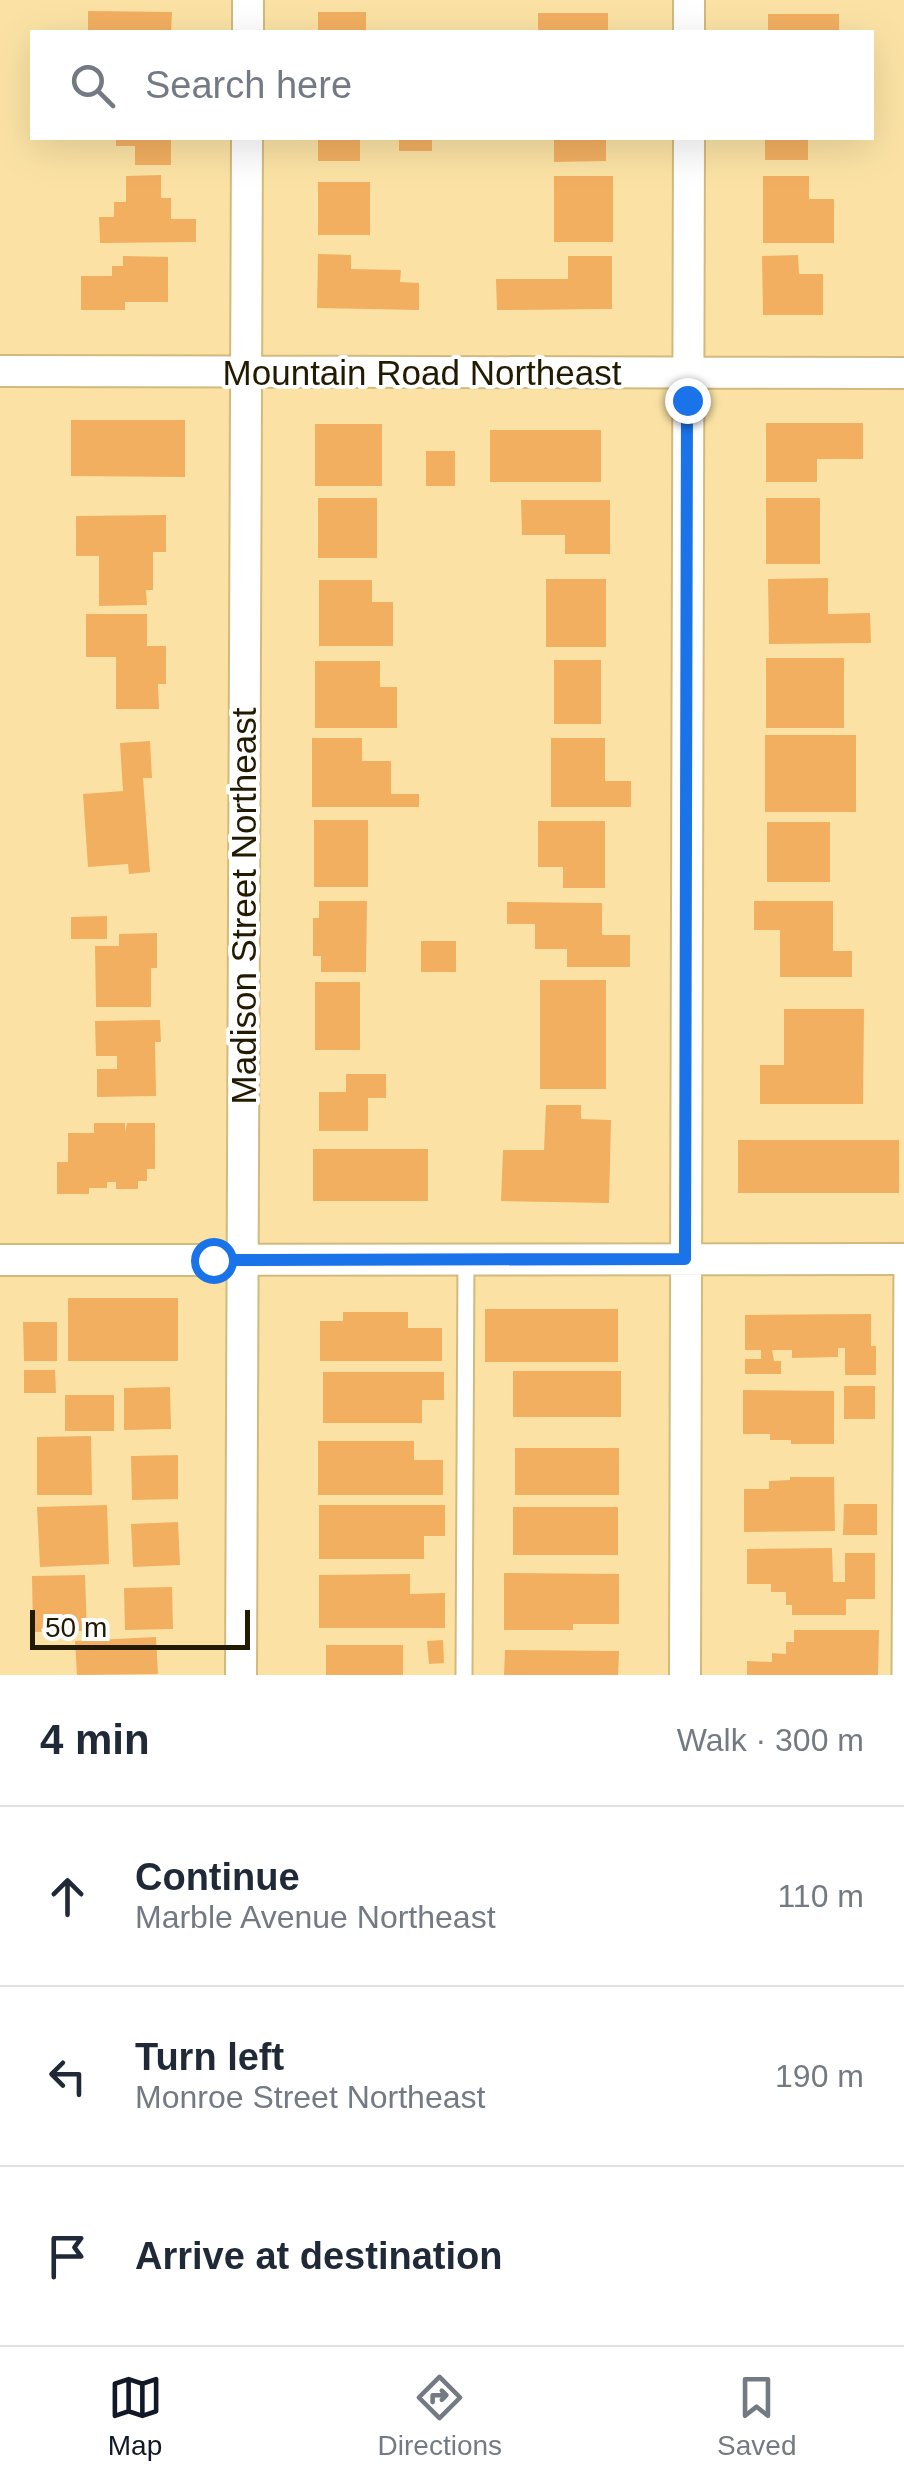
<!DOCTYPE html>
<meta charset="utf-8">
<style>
body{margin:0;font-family:Helvetica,sans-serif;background:#f2f2f3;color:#1f2937}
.scale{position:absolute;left:30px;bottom:25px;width:220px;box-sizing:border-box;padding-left:10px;border:5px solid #231a02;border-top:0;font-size:28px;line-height:35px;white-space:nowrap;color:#231a02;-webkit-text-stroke:8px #fff;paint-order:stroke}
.stop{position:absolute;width:30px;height:30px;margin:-22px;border:8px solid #1a73e8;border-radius:50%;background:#fff}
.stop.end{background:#1a73e8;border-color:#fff;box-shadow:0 2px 10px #0008}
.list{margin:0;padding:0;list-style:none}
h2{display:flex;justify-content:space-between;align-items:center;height:130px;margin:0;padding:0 40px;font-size:42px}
h2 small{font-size:32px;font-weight:400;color:#747a83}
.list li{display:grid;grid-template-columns:65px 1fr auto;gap:30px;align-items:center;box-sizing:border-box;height:180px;padding:0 40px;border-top:2px solid #e0e1e3}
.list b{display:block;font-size:38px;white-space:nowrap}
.list p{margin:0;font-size:32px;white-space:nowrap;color:#747a83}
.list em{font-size:32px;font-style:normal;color:#747a83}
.icon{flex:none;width:55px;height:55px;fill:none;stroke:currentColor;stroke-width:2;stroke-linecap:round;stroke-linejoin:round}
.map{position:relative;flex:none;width:904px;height:1675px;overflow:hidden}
.search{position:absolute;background:#fff;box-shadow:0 10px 40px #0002;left:30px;right:30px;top:30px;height:110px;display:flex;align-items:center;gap:25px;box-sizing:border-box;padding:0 35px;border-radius:0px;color:#747a83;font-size:38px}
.sheet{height:670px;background:#fff}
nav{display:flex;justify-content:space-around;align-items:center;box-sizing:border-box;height:140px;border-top:2px solid #e0e1e3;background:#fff;font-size:28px;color:#747a83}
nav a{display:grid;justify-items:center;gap:5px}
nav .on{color:#111827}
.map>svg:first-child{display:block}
.building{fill:#f2af60}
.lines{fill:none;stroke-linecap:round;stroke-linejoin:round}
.service-casing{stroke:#d2ba7d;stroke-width:19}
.minor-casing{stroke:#d2ba7d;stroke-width:34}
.service{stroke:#fff;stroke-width:15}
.minor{stroke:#fff;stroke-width:30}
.route{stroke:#1a73e8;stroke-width:12}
.labels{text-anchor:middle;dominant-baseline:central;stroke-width:8;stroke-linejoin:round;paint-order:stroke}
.street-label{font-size:35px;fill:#231a02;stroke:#fff}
</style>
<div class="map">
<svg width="904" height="1675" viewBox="0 0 904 1675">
<rect width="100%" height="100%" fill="#fbe2a4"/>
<path class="building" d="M88 11 172 12 171 32H88Z
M318 12H366V32H318Z
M538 13H608V32H538Z
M768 14H839V32H768Z
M116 138H171V165H135V146H116Z
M318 138H360V161H318Z
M399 138H432V151H399Z
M554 138H606V161L554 162Z
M765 138H808V160H765Z
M161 175V198H171V219H196V242L100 243 99 217H114V202H126V176Z
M554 176H613V242H554Z
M763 176H809V199H834V243H763Z
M318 182H370V235H318Z
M318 254 351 255V269L401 270 400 282 419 283V310L317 308Z
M798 255 799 274H823V315H763L762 256Z
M123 256 168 257V302H125V310H81V276H112V266H123Z
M568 256H612V309L497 310 496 279H568Z
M71 420H185V477L71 476Z
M766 423H863V459H817V482H766Z
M315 424H382V486H315Z
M490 430H601V482H490Z
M426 451H455V486H426Z
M318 498H377V558H318Z
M766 498H820V564H766Z
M521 500H610V554H565V535H522Z
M166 515V552H153V590H146L147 605 99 606V556H76V516Z
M828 578V614L870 613 871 643 769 644 768 579Z
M546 579H606V647H546Z
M319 580H372V602H393V646H319Z
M86 614H147V646H166V684H158L159 709H116V657H86Z
M766 658H844V728H766Z
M554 660H601V724H554Z
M315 661H380V687H397V728H315Z
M765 735H856V812H765Z
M312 738H362V761H391V794H419V807H312Z
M551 738H605V781H631V807H551Z
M150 741 152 778H143L150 872 129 874 128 864 88 867 83 794 123 791 120 743Z
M314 820H368V887H314Z
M538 821H605V888H563V867H538Z
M767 822H830V882H767Z
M319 901H367L366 972H321V956H313V918H319Z
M754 901H833V951H852V977H780V930H754Z
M507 902 602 903V935H630V967H567V949H535V924H507Z
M107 916V939H71V917Z
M157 933V968H151V1007H96L95 946H119V934Z
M421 941H456V972H421Z
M540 980H606V1089H540Z
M315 982H360V1050H315Z
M784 1009H864L863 1104H760V1065H784Z
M160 1020 161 1042H155L156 1096 97 1097V1069H117V1056H96L95 1021Z
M346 1074H386V1098H368V1131H319V1092H346Z
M546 1105H581V1119L611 1120 609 1203 501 1201 503 1150H544Z
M94 1123H125V1133L127 1123H155V1169H147V1181H138V1189H116V1182H107V1188H89V1194H57V1162H68V1133H94Z
M738 1140H899V1193H738Z
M313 1149H428V1201H313Z
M68 1298H178V1361H68Z
M485 1309H618V1362H485Z
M343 1312H408V1328H442V1361H320V1321H343Z
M871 1314V1346H876V1375H845V1348H838V1357L792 1358V1350H772L774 1361H781V1374H745V1359H761V1350H745V1315Z
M23 1322H57V1361H24Z
M24 1370H55L56 1393H24Z
M513 1371H621V1417H513Z
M323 1372H444V1400H422V1423H323Z
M844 1386H875V1419H844Z
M170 1387 171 1429 124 1430V1388Z
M743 1390 834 1391V1444H791V1440H770V1434H743Z
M65 1395H114V1431H65Z
M91 1436 92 1495H37V1437Z
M318 1441H414V1460H443V1495H318Z
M515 1448H619V1495H515Z
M178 1455V1499L132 1500 131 1456Z
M790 1477H834L835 1531 744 1532V1489H769V1481L790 1480Z
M844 1504H877V1535H843Z
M107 1505 109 1564 40 1567 37 1507Z
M319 1505H445V1536H424V1559H319Z
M513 1507H618V1555H513Z
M178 1522 180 1565 133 1567 131 1524Z
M832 1548 833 1582H845V1553H875V1599H846V1615H792V1605H786V1592H771V1584H747V1549Z
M504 1573 619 1574V1624H573V1630H504Z
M410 1574V1594L445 1593V1628H319V1575Z
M85 1575 87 1631 33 1632 32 1576Z
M172 1587 173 1629 125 1630 124 1588Z
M794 1630H879L878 1675H747V1661L772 1662V1653L786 1654V1642H794Z
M156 1637 158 1674 77 1675 75 1641Z
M443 1640 444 1663 429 1664 427 1641Z
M326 1645H403V1675H326Z
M505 1650 619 1651 618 1675H504Z"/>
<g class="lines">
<g class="service-casing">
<path id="service" d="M464 1675 466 1259
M900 1675 902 1259"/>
</g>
<g class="minor-casing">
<path id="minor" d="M248 32V0
M689 32V0
M0 371 904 373
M0 1260 904 1259
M241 1675 247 138
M685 1675 689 138"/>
</g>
<use href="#service" class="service"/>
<use href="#minor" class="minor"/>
</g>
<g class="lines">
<path class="route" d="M213 1260 685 1259 687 400"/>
</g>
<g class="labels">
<g class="street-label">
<text x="422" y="372">Mountain Road Northeast</text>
<text transform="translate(243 906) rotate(-90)">Madison Street Northeast</text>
</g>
</g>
</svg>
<div class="scale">50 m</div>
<div class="stop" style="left:213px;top:1260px"></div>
<div class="stop end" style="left:687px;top:400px"></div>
<div class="search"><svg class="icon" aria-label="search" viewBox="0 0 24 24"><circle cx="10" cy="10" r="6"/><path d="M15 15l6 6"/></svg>Search here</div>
</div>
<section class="sheet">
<h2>4 min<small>Walk · 300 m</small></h2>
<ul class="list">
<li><svg class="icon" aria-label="ahead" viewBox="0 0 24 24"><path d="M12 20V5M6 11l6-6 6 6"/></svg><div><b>Continue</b><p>Marble Avenue Northeast</p></div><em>110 m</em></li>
<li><svg class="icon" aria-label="left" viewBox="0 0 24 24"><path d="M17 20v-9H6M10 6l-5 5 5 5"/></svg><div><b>Turn left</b><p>Monroe Street Northeast</p></div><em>190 m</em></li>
<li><svg class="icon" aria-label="arrive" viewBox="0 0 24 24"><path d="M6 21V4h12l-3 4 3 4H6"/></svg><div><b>Arrive at destination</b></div></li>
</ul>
</section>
<nav>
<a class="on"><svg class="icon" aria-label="map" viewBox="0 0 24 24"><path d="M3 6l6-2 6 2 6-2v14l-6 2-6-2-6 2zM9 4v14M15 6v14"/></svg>Map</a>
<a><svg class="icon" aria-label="directions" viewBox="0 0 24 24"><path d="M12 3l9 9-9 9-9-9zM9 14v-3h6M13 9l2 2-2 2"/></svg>Directions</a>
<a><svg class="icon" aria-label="saved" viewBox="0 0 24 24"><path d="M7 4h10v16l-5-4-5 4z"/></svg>Saved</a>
</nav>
